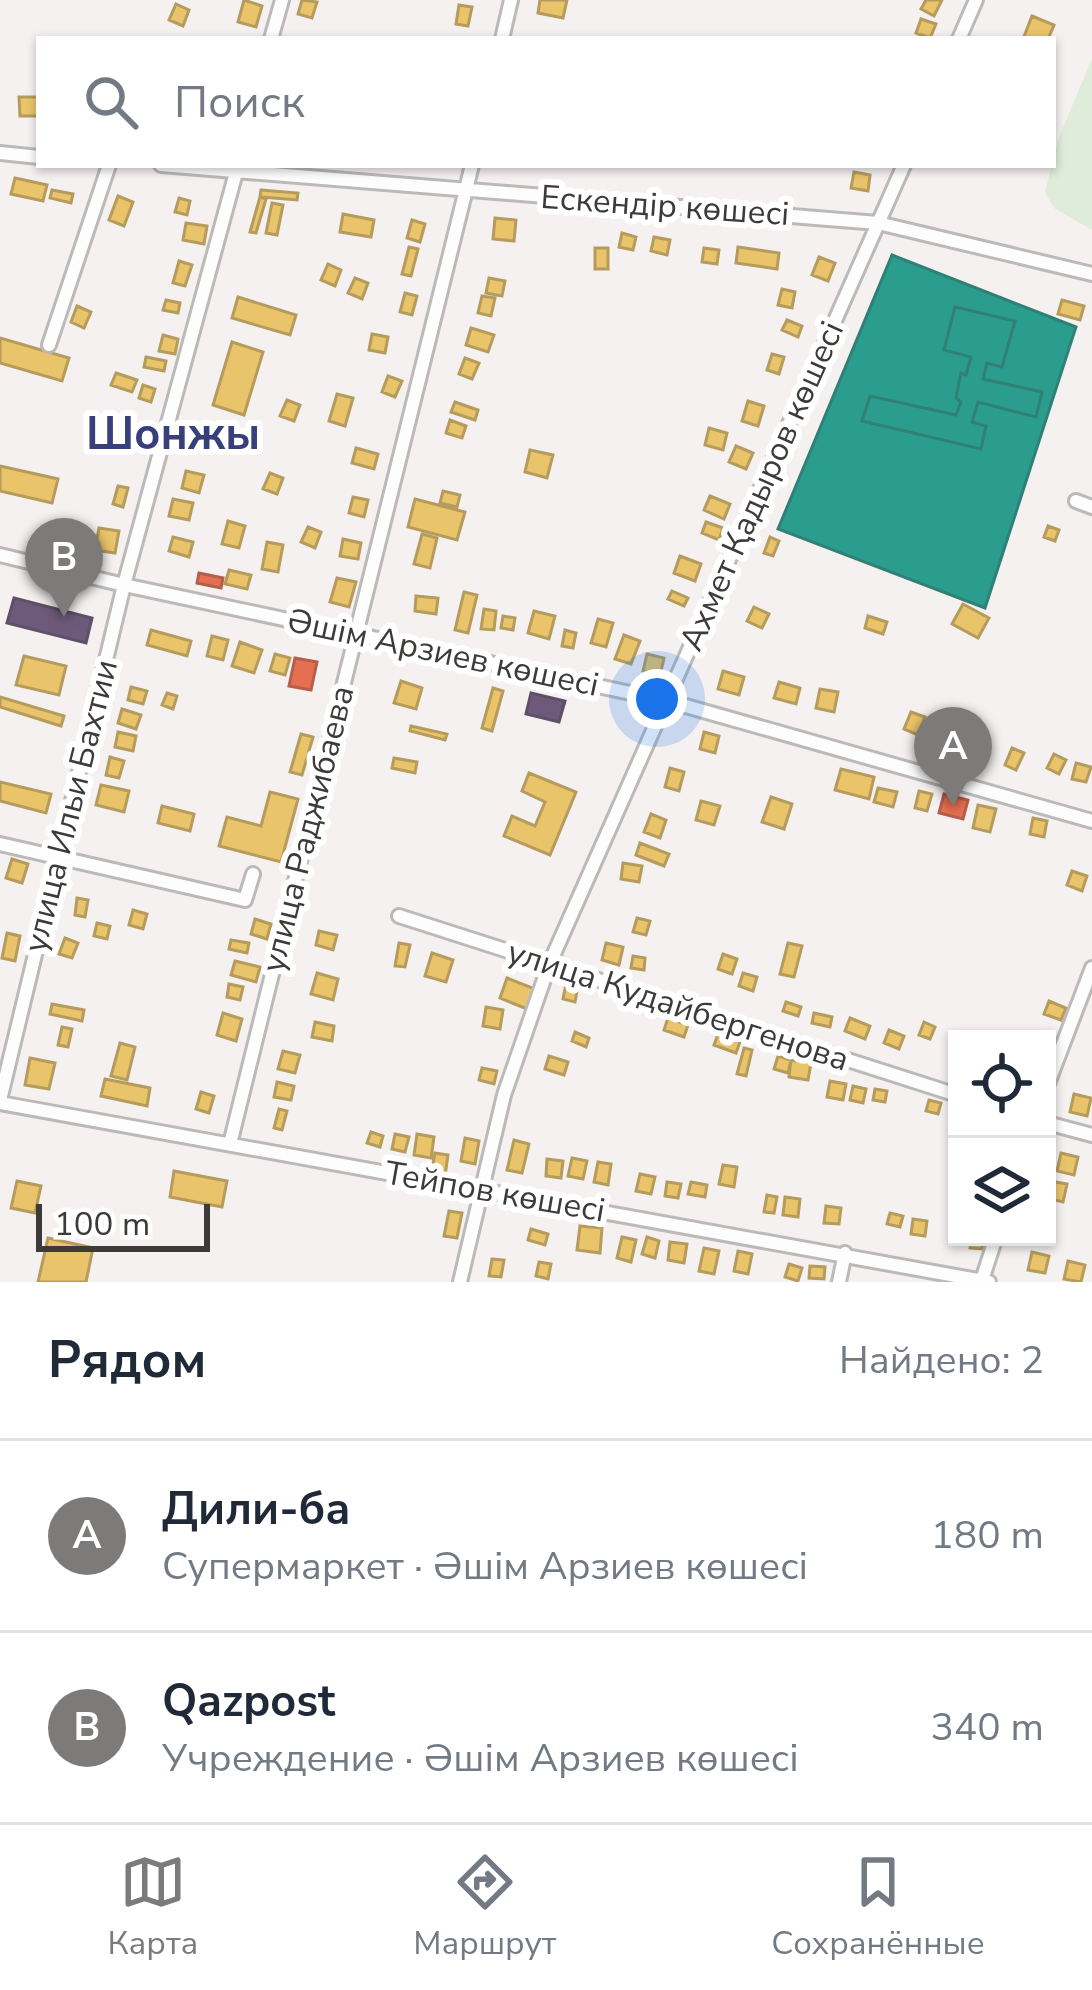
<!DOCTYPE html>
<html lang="ru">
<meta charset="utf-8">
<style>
body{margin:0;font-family:"Nunito Sans",sans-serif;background:#f6f6f7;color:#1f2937}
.controls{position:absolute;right:36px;bottom:36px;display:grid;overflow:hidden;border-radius:0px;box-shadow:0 3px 9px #0004}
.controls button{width:108px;height:108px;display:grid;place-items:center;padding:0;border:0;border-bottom:3px solid #e0e1e3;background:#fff;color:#1f2937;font:60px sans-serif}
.scale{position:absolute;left:36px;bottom:30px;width:174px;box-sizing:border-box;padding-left:12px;border:6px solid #3d3b3a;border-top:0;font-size:33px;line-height:42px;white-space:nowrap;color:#3d3b3a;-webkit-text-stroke:9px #fff;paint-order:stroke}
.you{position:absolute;left:657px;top:699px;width:42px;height:42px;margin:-30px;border:9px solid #fff;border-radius:50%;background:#1a73e8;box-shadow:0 0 0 18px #1a73e833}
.badge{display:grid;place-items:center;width:78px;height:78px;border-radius:50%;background:#7d7b7a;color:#fff;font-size:39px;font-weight:700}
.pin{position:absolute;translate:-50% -99px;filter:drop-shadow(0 3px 6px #0008)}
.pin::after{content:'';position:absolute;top:63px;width:42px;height:36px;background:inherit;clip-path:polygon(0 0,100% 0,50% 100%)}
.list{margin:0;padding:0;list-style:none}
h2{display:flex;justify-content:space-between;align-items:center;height:156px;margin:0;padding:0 48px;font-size:51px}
h2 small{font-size:39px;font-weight:400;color:#747a83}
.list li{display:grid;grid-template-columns:78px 1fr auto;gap:36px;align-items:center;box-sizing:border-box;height:192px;padding:0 48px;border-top:3px solid #e0e1e3}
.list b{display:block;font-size:45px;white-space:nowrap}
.list p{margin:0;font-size:39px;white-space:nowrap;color:#747a83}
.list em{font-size:39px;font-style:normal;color:#747a83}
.icon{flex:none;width:66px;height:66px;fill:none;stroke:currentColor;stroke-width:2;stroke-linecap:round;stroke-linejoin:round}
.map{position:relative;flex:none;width:1092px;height:1282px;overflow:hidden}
.search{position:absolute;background:#fff;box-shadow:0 3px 9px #0004;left:36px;right:36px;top:36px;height:132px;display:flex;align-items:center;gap:30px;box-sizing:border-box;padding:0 42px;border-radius:0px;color:#747a83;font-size:45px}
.sheet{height:540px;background:#fff}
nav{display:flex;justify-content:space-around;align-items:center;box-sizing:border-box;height:168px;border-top:3px solid #e0e1e3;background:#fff;font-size:33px;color:#747a83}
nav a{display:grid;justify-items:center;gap:6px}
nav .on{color:#7d7b7a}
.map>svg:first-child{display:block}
.green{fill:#dfecda}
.homes{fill:#e9c46a;stroke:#b59b5c;stroke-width:3}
.shops{fill:#e76f51;stroke:#b45f4a;stroke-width:3}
.offices{fill:#6d597a;stroke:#5f5067;stroke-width:3}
.schools{fill:#2a9d8f;stroke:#308076;stroke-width:3}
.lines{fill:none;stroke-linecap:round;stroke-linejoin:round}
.minor-casing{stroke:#bcbab9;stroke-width:18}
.minor{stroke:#fefdfd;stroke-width:12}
.labels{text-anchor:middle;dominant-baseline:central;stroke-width:12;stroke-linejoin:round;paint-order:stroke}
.street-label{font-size:33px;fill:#3d3b3a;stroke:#fff}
.district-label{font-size:45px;font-weight:bold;fill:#38407c;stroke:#fff}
</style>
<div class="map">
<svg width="1092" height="1282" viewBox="0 0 1092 1282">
<rect width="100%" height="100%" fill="#f5f1f0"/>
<path class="green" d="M1092 59V230L1054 208 1045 192 1059 137Z"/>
<path class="homes" d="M244 0 262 6 256 27 238 22Z
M302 0 317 2 312 18 298 14Z
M540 0H567L563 18 538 13Z
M926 0H942L934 16 921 9Z
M176 4 189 10 183 26 169 20Z
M459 5 472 7 468 26 456 24Z
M1032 16 1054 25 1048 39H1023Z
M921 19 936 24 930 38 916 33Z
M19 97H39V116H20Z
M854 172 870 175 868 191 851 188Z
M15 178 47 185 43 201 11 194Z
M52 190 73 194 71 203 50 198Z
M261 190 298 193 297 200 260 197Z
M118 196 133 202 124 226 109 220Z
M260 197 266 199 256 233 250 232Z
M179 198 190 201 187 215 175 212Z
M272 203 283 205 277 235 266 233Z
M343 214 374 220 371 237 340 232Z
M495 218 516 220 514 241 493 239Z
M412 220 425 224 420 242 407 238Z
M186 223 207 226 204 244 183 240Z
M622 233 636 237 633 250 619 247Z
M654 237 670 240 667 255 651 251Z
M409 247 418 249 411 276 402 274Z
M738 247 779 253 777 269 736 263Z
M595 248H608V269H595Z
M704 248 719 250 717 264 702 262Z
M819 257 835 263 828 281 812 275Z
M179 261 192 265 185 286 173 283Z
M328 264 341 270 335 286 321 280Z
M355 278 368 283 362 299 348 293Z
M489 278 505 281 502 296 486 293Z
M782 289 795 292 792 308 778 305Z
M405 293 417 296 412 315 400 312Z
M482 296 495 298 491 316 478 313Z
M238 297 296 315 290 335 232 318Z
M166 300 180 303 178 313 163 310Z
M1062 300 1084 306 1080 320 1058 314Z
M77 306 91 312 84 328 71 322Z
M787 320 802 326 798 337 782 330Z
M471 328 494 335 488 352 466 345Z
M372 334 388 337 385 353 369 350Z
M163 335 178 339 175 354 159 351Z
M0 338 69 358 62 381 0 363Z
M232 342 263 352 244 415 213 405Z
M772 354 784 357 779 374 767 370Z
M146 357 166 361 164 371 144 367Z
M465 358 479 363 472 379 459 374Z
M116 373 137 380 132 392 111 385Z
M388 376 402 381 395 397 382 392Z
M143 385 155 389 151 402 139 398Z
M337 394 353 398 345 426 329 421Z
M287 400 300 405 294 421 280 416Z
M748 401 764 406 758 426 742 421Z
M455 402 478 410 475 420 451 412Z
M450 420 466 426 462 438 446 433Z
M110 427 123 433 117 449 103 443Z
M133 428 144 430 141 445 130 443Z
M709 428 727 433 723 450 705 445Z
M198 431 218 437 215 448 195 442Z
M736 446 753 453 746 469 729 462Z
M356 448 378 454 374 469 352 463Z
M530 450 553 455 547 478 525 472Z
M0 466 58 479 52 503 0 491Z
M186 471 204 475 199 493 182 488Z
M270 473 283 478 277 494 263 489Z
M118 486 128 488 123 507 113 504Z
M443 491 460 495 457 507 440 503Z
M710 496 730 504 724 519 704 510Z
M353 497 368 500 364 517 349 513Z
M173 499 193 503 189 520 169 516Z
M415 499 465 512 457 540 408 527Z
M228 521 245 526 239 548 222 544Z
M706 522 723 528 719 540 702 533Z
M1048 526 1059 530 1055 541 1044 537Z
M308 527 321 532 315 548 301 542Z
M99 528 119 531 115 553 95 550Z
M422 534 437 538 430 568 414 564Z
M173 537 193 542 189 557 169 551Z
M770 537 779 541 773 556 764 553Z
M78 538 93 542 90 552 75 548Z
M343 539 361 543 358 559 340 556Z
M267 542 283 545 278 572 262 569Z
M680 556 701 564 695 581 674 573Z
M229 570 251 575 247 589 225 584Z
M337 578 356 582 349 607 330 602Z
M672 591 688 598 684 606 668 599Z
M464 592 477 595 468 633 455 630Z
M416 596 438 598 436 614 415 611Z
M963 604 989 618 978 638 952 624Z
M754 607 769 614 762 628 747 621Z
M484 609 496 611 494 630 481 629Z
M534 611 555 616 549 639 528 633Z
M503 616 515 618 513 630 501 628Z
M868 616 887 622 883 634 865 628Z
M598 619 613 623 606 647 591 643Z
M151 630 191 641 187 656 147 645Z
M565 630 576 633 573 648 562 646Z
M624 635 640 641 631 664 615 659Z
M212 636 228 640 223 660 207 656Z
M240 642 262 650 254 673 232 666Z
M275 654 290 658 285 675 270 671Z
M647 654 664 658 660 676 643 671Z
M24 656 66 666 59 695 16 685Z
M723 671 744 677 739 695 718 689Z
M401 681 422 688 416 709 394 703Z
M779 682 800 688 796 704 774 698Z
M131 687 147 691 143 704 128 700Z
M493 688 503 691 492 731 482 728Z
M820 689 838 692 834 712 816 708Z
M167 693 177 696 173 709 162 705Z
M0 697 64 716 61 726 0 707Z
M122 709 141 715 136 729 118 723Z
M911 712 925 717 918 735 904 729Z
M940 718 955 724 946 747 931 742Z
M411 726 447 734 445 740 410 731Z
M971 727 987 733 979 754 963 747Z
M118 732 136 736 133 751 115 747Z
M704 732 719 736 715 753 700 749Z
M301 734 313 737 302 775 290 772Z
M1012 748 1024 753 1016 770 1005 765Z
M1054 754 1066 760 1059 774 1047 768Z
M110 757 124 761 119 778 106 775Z
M394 758 417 762 415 773 392 768Z
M1076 763 1091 767 1086 782 1072 779Z
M670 768 684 772 679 791 665 787Z
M841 769 874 777 869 799 835 790Z
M529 773 576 792 550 855 504 836 512 816 535 826 545 802 522 791Z
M0 782 51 794 46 813 0 801Z
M101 785 129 791 124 812 96 805Z
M878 788 897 792 893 807 874 802Z
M919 791 932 794 927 811 915 808Z
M270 792 298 799 281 862 219 846 227 817 261 826Z
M771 797 792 804 784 829 762 822Z
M701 801 720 806 714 825 696 820Z
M978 805 996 809 990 832 973 828Z
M162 806 194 814 190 831 158 823Z
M651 814 666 820 660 838 644 832Z
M1033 818 1047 821 1044 837 1030 834Z
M640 843 669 854 664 866 636 855Z
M12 859 28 864 22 883 6 878Z
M623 863 642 866 639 882 621 879Z
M1072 871 1087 876 1082 891 1067 885Z
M77 898 88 900 85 917 75 915Z
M133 910 147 914 143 929 129 925Z
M637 918 650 921 646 935 633 932Z
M255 919 271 924 267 939 251 934Z
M97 923 110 926 107 939 94 936Z
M319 931 337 935 333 950 316 945Z
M7 933 20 936 15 961 2 958Z
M65 938 78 943 72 958 59 954Z
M231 940 249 943 247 953 229 949Z
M399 943 410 945 405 967 395 966Z
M606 943 623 947 619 965 602 960Z
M788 943 802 946 794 977 780 974Z
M432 953 453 960 446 982 425 976Z
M723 954 737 959 732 974 718 969Z
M633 956 645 958 644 970 631 968Z
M235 961 260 967 256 982 231 975Z
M317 973 338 979 333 1000 311 994Z
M743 973 757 977 753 991 739 986Z
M507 978 535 989 527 1009 500 998Z
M229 984 243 987 240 1000 227 997Z
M566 984 578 986 575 1002 563 999Z
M1049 1001 1066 1008 1061 1020 1044 1014Z
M786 1002 801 1007 798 1016 783 1011Z
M52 1004 84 1010 82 1021 50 1014Z
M486 1007 503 1010 500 1029 483 1026Z
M223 1013 242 1019 236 1041 217 1035Z
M814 1013 832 1017 830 1027 812 1023Z
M668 1018 688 1025 684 1037 664 1030Z
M850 1018 870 1026 865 1039 845 1031Z
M315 1022 334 1026 332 1041 312 1037Z
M924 1022 935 1027 930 1039 919 1035Z
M62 1027 72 1029 68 1047 58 1045Z
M889 1030 904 1036 899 1049 884 1043Z
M575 1032 589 1038 586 1047 572 1041Z
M718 1034 740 1042 736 1053 714 1045Z
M120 1043 135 1047 127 1080 111 1076Z
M744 1048 752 1050 746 1076 737 1074Z
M283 1051 300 1055 295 1073 278 1069Z
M549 1056 568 1062 564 1075 545 1069Z
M778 1056 791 1060 788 1073 774 1069Z
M30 1058 55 1063 49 1089 25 1085Z
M791 1060 811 1063 808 1080 789 1077Z
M482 1068 497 1071 494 1084 479 1080Z
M105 1079 150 1088 147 1106 101 1096Z
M830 1081 846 1084 843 1100 827 1097Z
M277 1082 294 1086 291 1100 274 1097Z
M853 1086 866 1089 863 1103 850 1100Z
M875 1089 887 1091 885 1102 873 1100Z
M201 1092 214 1096 209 1113 196 1109Z
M1074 1094 1091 1098 1087 1116 1070 1112Z
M929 1100 941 1103 938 1114 926 1111Z
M279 1109 287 1111 282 1130 274 1128Z
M371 1132 383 1136 380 1147 367 1143Z
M395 1134 409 1137 405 1152 392 1149Z
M417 1134 434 1137 431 1158 414 1155Z
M465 1138 479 1141 475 1164 461 1161Z
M514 1140 529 1144 522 1173 507 1170Z
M435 1153 448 1155 445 1176 431 1174Z
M1061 1153 1078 1157 1074 1175 1057 1171Z
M572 1158 587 1161 583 1179 568 1176Z
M547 1159 563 1161 561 1178 546 1176Z
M598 1162 611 1164 608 1185 594 1182Z
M723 1165 737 1167 734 1187 719 1184Z
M174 1171 227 1181 222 1207 170 1197Z
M640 1174 655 1177 651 1194 636 1191Z
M17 1181 41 1186 35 1213 11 1208Z
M1050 1181 1067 1184 1063 1202 1047 1198Z
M667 1182 681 1184 678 1198 665 1196Z
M691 1182 707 1185 705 1197 688 1194Z
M767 1195 777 1197 774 1213 764 1212Z
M785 1197 800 1199 798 1217 783 1215Z
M826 1206 841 1208 839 1224 824 1223Z
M449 1211 462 1213 457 1238 444 1236Z
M890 1213 903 1216 900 1227 887 1224Z
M913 1219 927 1221 925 1236 911 1234Z
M580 1226 602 1228 600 1253 577 1250Z
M531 1229 548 1234 545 1245 528 1240Z
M622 1237 636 1240 631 1262 617 1258Z
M647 1237 659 1241 655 1258 642 1254Z
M972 1237H984L982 1249 970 1248Z
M48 1238 93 1248 86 1282H38Z
M670 1242 687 1244 684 1263 668 1260Z
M704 1248 719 1251 714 1274 699 1271Z
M738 1251 752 1254 748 1274 734 1271Z
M1032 1252 1049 1256 1045 1273 1028 1270Z
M492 1259 504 1260 501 1277 489 1276Z
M1068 1261 1085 1265 1081 1282 1064 1279Z
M539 1262 551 1264 548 1279 536 1276Z
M789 1264 802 1268 798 1281 785 1277Z
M810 1266 825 1267 824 1279 809 1278Z"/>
<path class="shops" d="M199 573 223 578 221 588 197 583Z
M295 658 317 662 311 690 289 686Z
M944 794 968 800 963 819 939 813Z"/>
<path class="offices" d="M14 598 92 618 86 643 7 623Z
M531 693 565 701 559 722 526 714Z"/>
<path class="schools" d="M892 255 1076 327 985 608 778 529Z
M955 307 1015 321 1002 367 987 363 983 379 1042 392 1036 417 978 402 972 422 986 426 981 449 862 421 870 396 956 415 961 402 956 398 961 373 966 375 971 357 944 350Z"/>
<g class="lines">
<g class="minor-casing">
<path id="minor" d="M271 39 282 0
M502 39 511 0
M959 39 976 0
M0 153 39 157
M161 165 878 223 1092 274
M49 345 109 165
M1076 501 1092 507
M0 555 124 585 668 701 1092 821
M0 844 245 900 253 874
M399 916 957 1095
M1047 1086 1092 968
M0 1100 124 585 238 165
M0 1103 989 1282
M1047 1123 1092 1135
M230 1144 472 165
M982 1280 996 1237
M460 1282 504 1095 549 965 904 165
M839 1282 845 1253"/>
</g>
<use href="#minor" class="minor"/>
</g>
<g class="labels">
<g class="street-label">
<text transform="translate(665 206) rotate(4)">Ескендір көшесі</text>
<text transform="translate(762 486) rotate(-66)">Ахмет Қадыров көшесі</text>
<text transform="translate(443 653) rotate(12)">Әшім Арзиев көшесі</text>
<text transform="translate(71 806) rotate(-76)">улица Ильи Бахтии</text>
<text transform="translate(308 829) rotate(-76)">улица Раджибаева</text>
<text transform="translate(678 1006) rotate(18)">улица Кудайбергенова</text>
<text transform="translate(495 1192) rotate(10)">Тейпов көшесі</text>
</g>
<g class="district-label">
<text x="173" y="434">Шонжы</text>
</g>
</g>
</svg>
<div class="controls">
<button><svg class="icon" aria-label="locate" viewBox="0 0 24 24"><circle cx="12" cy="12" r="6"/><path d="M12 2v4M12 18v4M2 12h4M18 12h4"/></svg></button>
<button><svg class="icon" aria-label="layers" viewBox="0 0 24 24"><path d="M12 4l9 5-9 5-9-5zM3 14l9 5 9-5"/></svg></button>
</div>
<div class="scale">100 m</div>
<div class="you"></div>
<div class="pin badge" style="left:953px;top:806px">A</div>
<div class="pin badge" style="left:64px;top:617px">B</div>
<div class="search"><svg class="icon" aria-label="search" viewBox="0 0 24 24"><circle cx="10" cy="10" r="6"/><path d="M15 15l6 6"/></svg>Поиск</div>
</div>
<section class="sheet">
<h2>Рядом<small>Найдено: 2</small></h2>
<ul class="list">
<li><span class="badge">A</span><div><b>Дили-ба</b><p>Супермаркет · Әшім Арзиев көшесі</p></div><em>180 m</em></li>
<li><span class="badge">B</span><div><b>Qazpost</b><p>Учреждение · Әшім Арзиев көшесі</p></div><em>340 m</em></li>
</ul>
</section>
<nav>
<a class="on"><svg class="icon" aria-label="map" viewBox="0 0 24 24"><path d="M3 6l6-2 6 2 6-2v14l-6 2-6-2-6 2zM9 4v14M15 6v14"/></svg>Карта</a>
<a><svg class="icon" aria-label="directions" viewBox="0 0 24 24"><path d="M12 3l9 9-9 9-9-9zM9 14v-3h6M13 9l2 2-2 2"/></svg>Маршрут</a>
<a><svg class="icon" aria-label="saved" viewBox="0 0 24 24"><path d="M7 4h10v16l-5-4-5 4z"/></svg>Сохранённые</a>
</nav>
